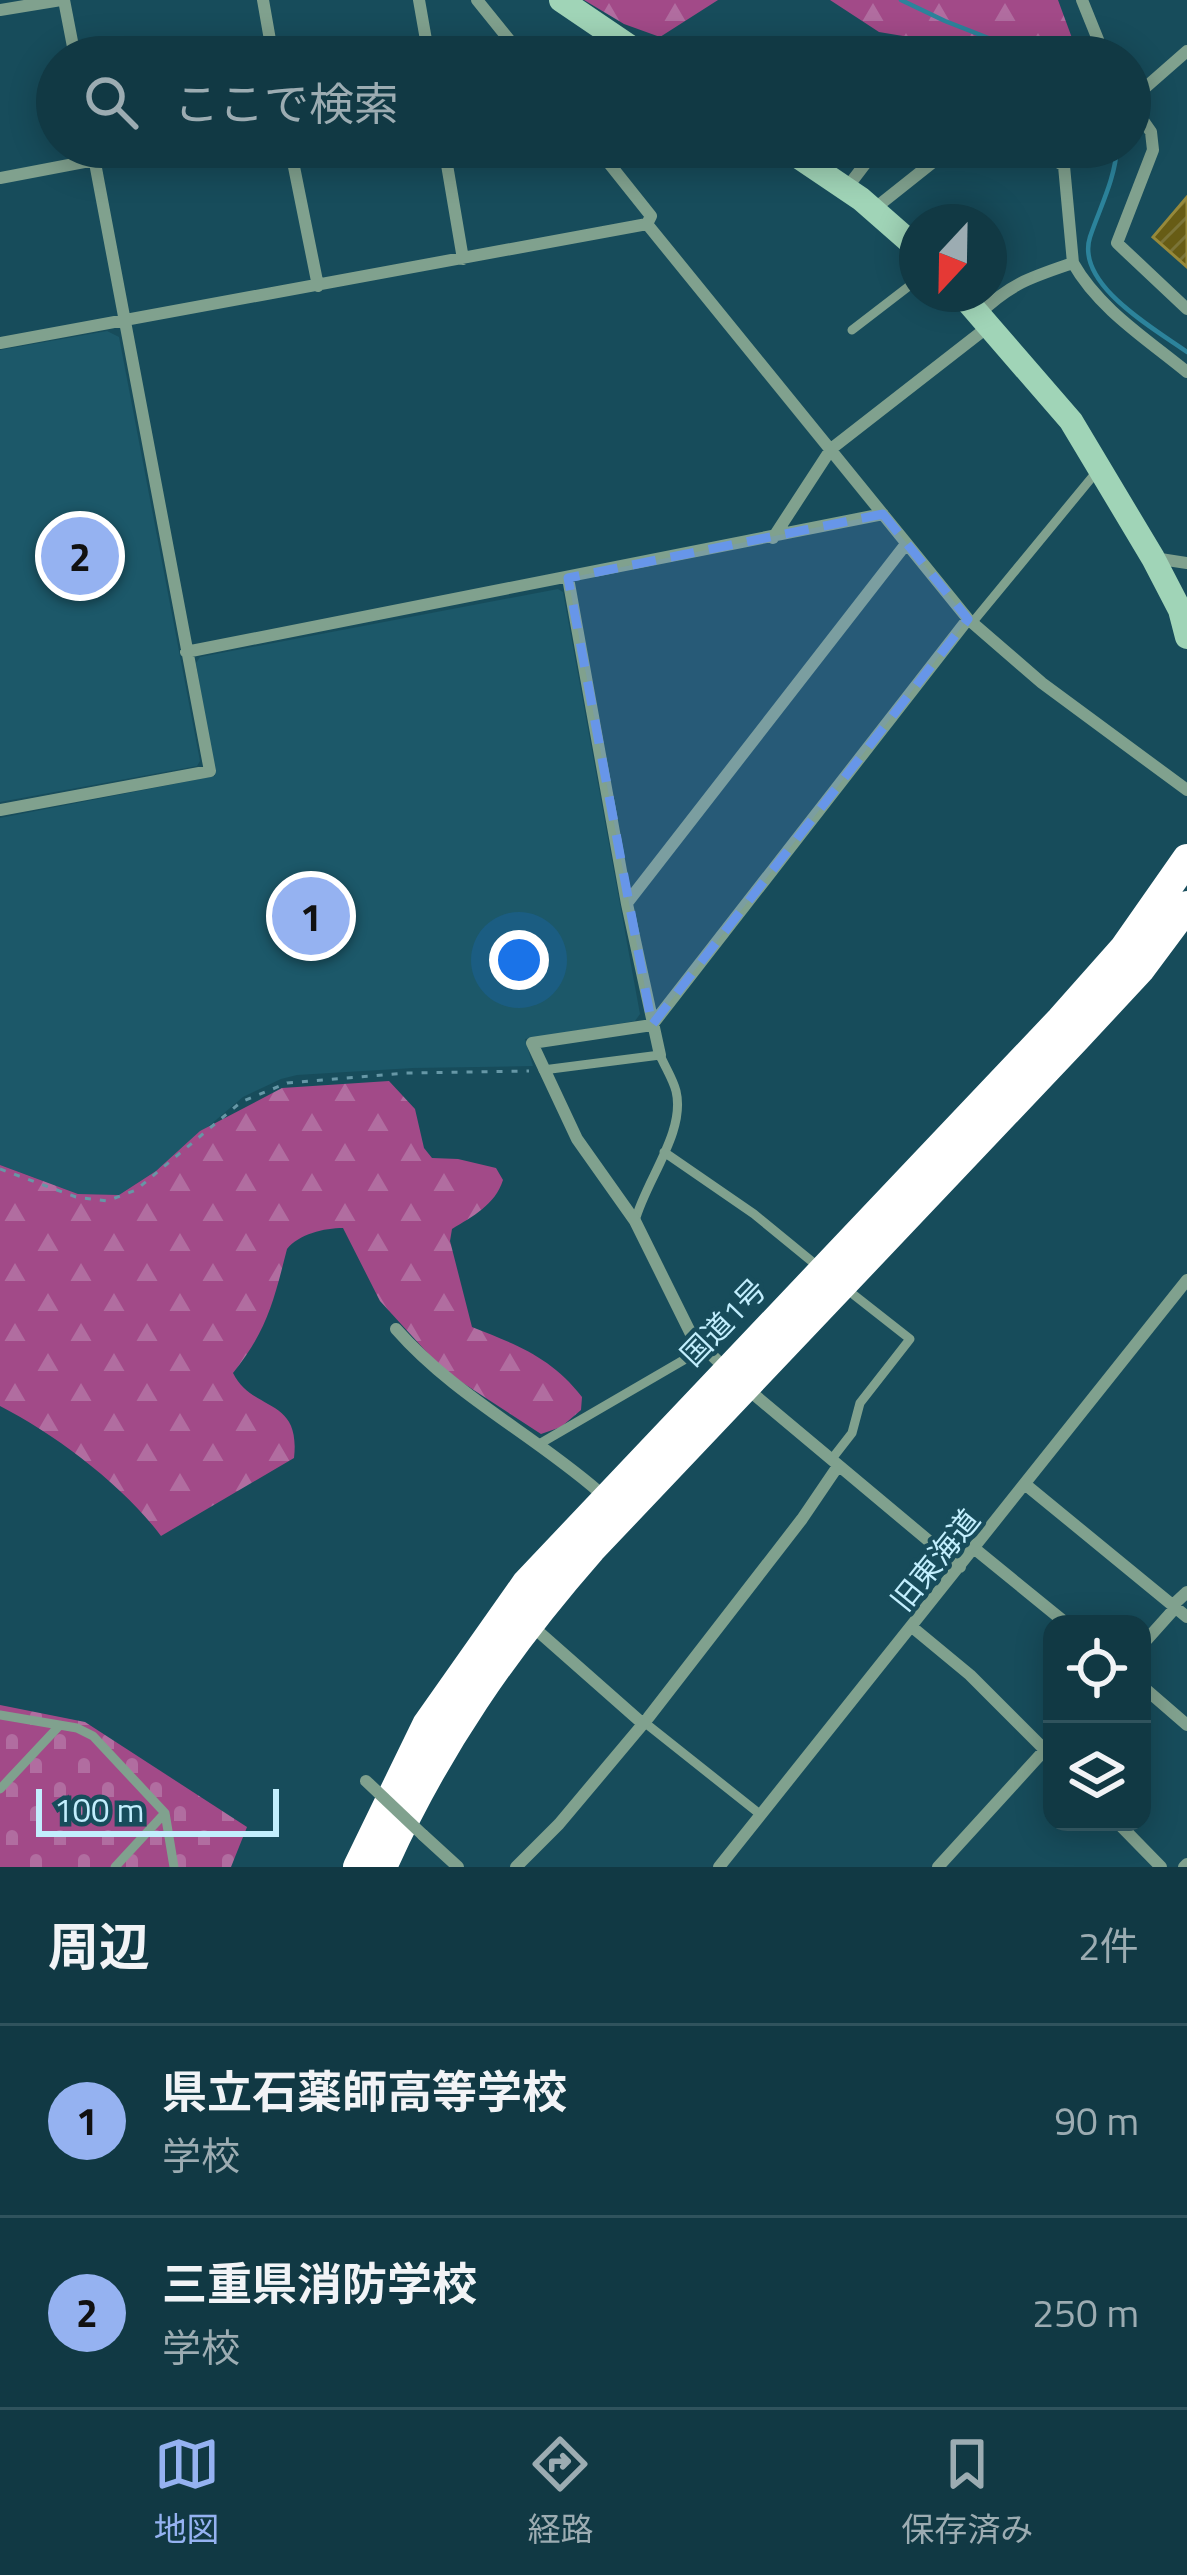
<!DOCTYPE html>
<html lang="ja">
<meta charset="utf-8">
<style>
body{margin:0;font-family:"Titillium Web","Noto Sans JP",sans-serif;background:#1e444f;color:#f1f3f6}
.controls{position:absolute;right:36px;bottom:36px;display:grid;overflow:hidden;border-radius:24px;box-shadow:0 6px 30px #0003}
.controls button{width:108px;height:108px;display:grid;place-items:center;padding:0;border:0;border-bottom:3px solid #30535d;background:#113944;color:#f1f3f6;font:60px sans-serif}
.compass{position:absolute;left:899px;top:204px;width:108px;height:108px;border-radius:50%;background:#113944;box-shadow:0 6px 30px #0003;rotate:202deg}
.scale{position:absolute;left:36px;bottom:30px;width:243px;box-sizing:border-box;padding-left:12px;border:6px solid #c2eefd;border-top:0;font-size:33px;line-height:42px;white-space:nowrap;color:#c2eefd;-webkit-text-stroke:9px #174c5b;paint-order:stroke}
.you{position:absolute;left:519px;top:960px;width:42px;height:42px;margin:-30px;border:9px solid #fff;border-radius:50%;background:#1a73e8;box-shadow:0 0 0 18px #1a73e833}
.badge{display:grid;place-items:center;width:78px;height:78px;border-radius:50%;background:#95b2f1;color:#111;font-size:39px;font-weight:700}
.pin{position:absolute;translate:-50% -50%;border:6px solid #fff;box-shadow:0 3px 12px #0006}
.list{margin:0;padding:0;list-style:none}
h2{display:flex;justify-content:space-between;align-items:center;height:156px;margin:0;padding:0 48px;font-size:51px}
h2 small{font-size:39px;font-weight:400;color:#9cacb2}
.list li{display:grid;grid-template-columns:78px 1fr auto;gap:36px;align-items:center;box-sizing:border-box;height:192px;padding:0 48px;border-top:3px solid #30535d}
.list b{display:block;font-size:45px;white-space:nowrap}
.list p{margin:0;font-size:39px;white-space:nowrap;color:#9cacb2}
.list em{font-size:39px;font-style:normal;color:#9cacb2}
.icon{flex:none;width:66px;height:66px;fill:none;stroke:currentColor;stroke-width:2;stroke-linecap:round;stroke-linejoin:round}
.map{position:relative;flex:none;width:1187px;height:1867px;overflow:hidden}
.search{position:absolute;background:#113944;box-shadow:0 6px 30px #0003;left:36px;right:36px;top:36px;height:132px;display:flex;align-items:center;gap:30px;box-sizing:border-box;padding:0 42px;border-radius:66px;color:#9cacb2;font-size:45px}
.sheet{height:540px;background:#113944}
nav{display:flex;justify-content:space-around;align-items:center;box-sizing:border-box;height:168px;border-top:3px solid #30535d;background:#113944;font-size:33px;color:#9cacb2}
nav a{display:grid;justify-items:center;gap:6px}
nav .on{color:#95b2f1}
.map>svg:first-child{display:block}
.built{fill:#1c5869}
.forest{fill:url(#forest-firs)}
.cemetery{fill:url(#cemetery-stones)}
.lines{fill:none;stroke-linecap:round;stroke-linejoin:round}
.stream{stroke:#2c839b;stroke-width:4.5}
.building{fill:url(#building-hatch);stroke:#96893b;stroke-width:3}
.path{stroke:#6697a6;stroke-width:3;stroke-dasharray:6 9;stroke-linecap:butt}
.lane{stroke:#80a18e;stroke-width:9}
.street{stroke:#80a18e;stroke-width:12}
.secondary{stroke:#a0d4b7;stroke-width:24}
.highway{stroke:#fff;stroke-width:30}
.street-bridge{stroke:#80a18e;stroke-width:12}
.marked{fill:#6796e9;fill-opacity:0.2;stroke:#6796e9;stroke-width:9;stroke-dasharray:24 15;stroke-linejoin:round}
.labels{text-anchor:middle;dominant-baseline:central;stroke-width:9;stroke-linejoin:round;paint-order:stroke}
.street-label{font-size:30px;fill:#c2eefd;stroke:#174c5b}
</style>
<div class="map">
<svg width="1187" height="1867" viewBox="0 0 1187 1867">
<defs>
<pattern id="forest-firs" width="22" height="20" patternUnits="userSpaceOnUse" patternTransform="scale(3)"><rect width="22" height="20" fill="#a24a88"/><path d="M5 1l3.5 6h-7zM16 11l3.5 6h-7z" fill="#b16da0"/></pattern>
<pattern id="cemetery-stones" width="16" height="16" patternUnits="userSpaceOnUse" patternTransform="scale(3)"><rect width="16" height="16" fill="#a24a88"/><path d="M2 7V4a2 2 0 0 1 4 0v3zM10 15v-3a2 2 0 0 1 4 0v3z" fill="#b16da0"/></pattern>
<pattern id="building-hatch" width="6" height="6" patternUnits="userSpaceOnUse" patternTransform="scale(3)"><rect width="6" height="6" fill="#675c15"/><path d="M-1 1l2-2M0 6l6-6M5 7l2-2" fill="none" stroke="#7b7438"/></pattern>
</defs>
<rect width="100%" height="100%" fill="#174c5b"/>
<path class="built" d="M107 331 119 337 200 761 197 766 0 802V350Z
M558 589 563 592 640 1014 635 1021 525 1039 533 1066 413 1068 297 1075 281 1079 243 1097 156 1171 119 1195 78 1194 0 1165V818L215 776 196 663 200 657Z"/>
<path class="forest" d="M584 0H718L660 37 624 24Z
M830 0H1058L1079 57H938L903 36 879 32Z
M389 1081 415 1109 424 1148 432 1158 458 1159 496 1168 503 1180C495 1205 473 1216 452 1229L450 1241 472 1327C517 1345 551 1357 582 1397L581 1410 561 1427 541 1434 443 1370 380 1301 343 1228C324 1228 299 1234 287 1249 274 1300 267 1331 233 1373 253 1413 301 1396 294 1458L161 1536C124 1486 55 1434 0 1406V1165L78 1194 119 1195 156 1171 200 1131 282 1088Z"/>
<path class="cemetery" d="M0 1705 85 1722 247 1827 231 1867H0Z"/>
<g class="lines">
<path class="stream" d="M901 0 945 21 1037 57
M1117 147C1115 180 1100 207 1090 237 1075 284 1153 328 1187 352"/>
</g>
<path class="building" d="M1187 197V267L1153 237Z"/>
<g class="lines">
<path class="path" d="M0 1169 76 1197 107 1201 136 1190 241 1102 287 1083 406 1073 529 1071"/>
<path class="lane" d="M852 330 917 280
M972 623 1098 470
M543 1070 660 1055C665 1067 673 1079 676 1091 686 1132 646 1180 635 1221
M664 1152 754 1214 815 1264
M541 1443 694 1354 701 1345
M831 1460 852 1433 860 1403 910 1339 854 1295
M0 1715 77 1728 93 1736 165 1813 174 1867
M644 1722 761 1815
M0 1789 60 1725
M115 1867 164 1814"/>
<path class="street" d="M64 0 75 57
M263 0 273 57
M419 0 429 57
M477 0 523 57
M1082 0 1105 57
M0 10 61 0
M1130 101 1187 51
M1130 102 1151 132 1153 150 1117 243 1187 309
M290 147 318 286
M444 147 463 259
M596 147 651 216 647 224 968 619 1042 683 1187 790
M1033 147 1064 166 1073 263C1099 309 1147 339 1187 372
M0 178 163 147
M846 189 878 147
M874 209 952 147
M979 314C1011 283 1032 277 1073 263
M0 343 647 224
M773 538 831 449 989 326
M1154 558 1187 563
M568 578 627 904 660 1055
M186 652 883 514
M0 810 210 771 92 147
M627 903 906 544
M396 1329C454 1395 531 1433 598 1491
M727 1370 692 1336 635 1221 577 1139 532 1043 652 1025 968 619
M745 1387 960 1567
M1026 1485 1187 1617
M975 1549 1067 1624
M1173 1605 1187 1592
M912 1627 970 1675 1052 1757
M540 1633 642 1723
M1142 1645 1176 1607
M1142 1686 1187 1725
M1117 1822 1161 1867
M423 1835 458 1867
M516 1867 559 1824 648 1718 802 1519 838 1466
M719 1867 1187 1280
M938 1867 1052 1742
M1184 1867 1187 1864"/>
<path class="secondary" d="M561 0 645 57
M784 147 861 199 917 248
M961 294 1071 421 1153 558 1180 610 1187 637"/>
<path class="highway" d="M358 1867 427 1725 527 1583 1061 1020 1124 949 1187 859
M382 1867C435 1748 505 1647 591 1549L1075 1039 1140 969 1187 906"/>
<path class="street-bridge" d="M366 1781 423 1835"/>
</g>
<path class="marked" d="M883 514 968 619 652 1025 568 578Z"/>
<g class="labels">
<g class="street-label">
<text transform="translate(723 1322) rotate(-46)">国道1号</text>
<text transform="translate(935 1560) rotate(-51)">旧東海道</text>
</g>
</g>
</svg>
<div class="controls">
<button><svg class="icon" aria-label="locate" viewBox="0 0 24 24"><circle cx="12" cy="12" r="6"/><path d="M12 2v4M12 18v4M2 12h4M18 12h4"/></svg></button>
<button><svg class="icon" aria-label="layers" viewBox="0 0 24 24"><path d="M12 4l9 5-9 5-9-5zM3 14l9 5 9-5"/></svg></button>
</div>
<svg class="compass" viewBox="-18 -18 36 36"><path d="M0-13l5 13h-10z" fill="#e53935"/><path d="M0 13l5-13h-10z" fill="#9cacb2"/></svg>
<div class="scale">100 m</div>
<div class="you"></div>
<div class="pin badge" style="left:311px;top:916px">1</div>
<div class="pin badge" style="left:80px;top:556px">2</div>
<div class="search"><svg class="icon" aria-label="search" viewBox="0 0 24 24"><circle cx="10" cy="10" r="6"/><path d="M15 15l6 6"/></svg>ここで検索</div>
</div>
<section class="sheet">
<h2>周辺<small>2件</small></h2>
<ul class="list">
<li><span class="badge">1</span><div><b>県立石薬師高等学校</b><p>学校</p></div><em>90 m</em></li>
<li><span class="badge">2</span><div><b>三重県消防学校</b><p>学校</p></div><em>250 m</em></li>
</ul>
</section>
<nav>
<a class="on"><svg class="icon" aria-label="map" viewBox="0 0 24 24"><path d="M3 6l6-2 6 2 6-2v14l-6 2-6-2-6 2zM9 4v14M15 6v14"/></svg>地図</a>
<a><svg class="icon" aria-label="directions" viewBox="0 0 24 24"><path d="M12 3l9 9-9 9-9-9zM9 14v-3h6M13 9l2 2-2 2"/></svg>経路</a>
<a><svg class="icon" aria-label="saved" viewBox="0 0 24 24"><path d="M7 4h10v16l-5-4-5 4z"/></svg>保存済み</a>
</nav>
